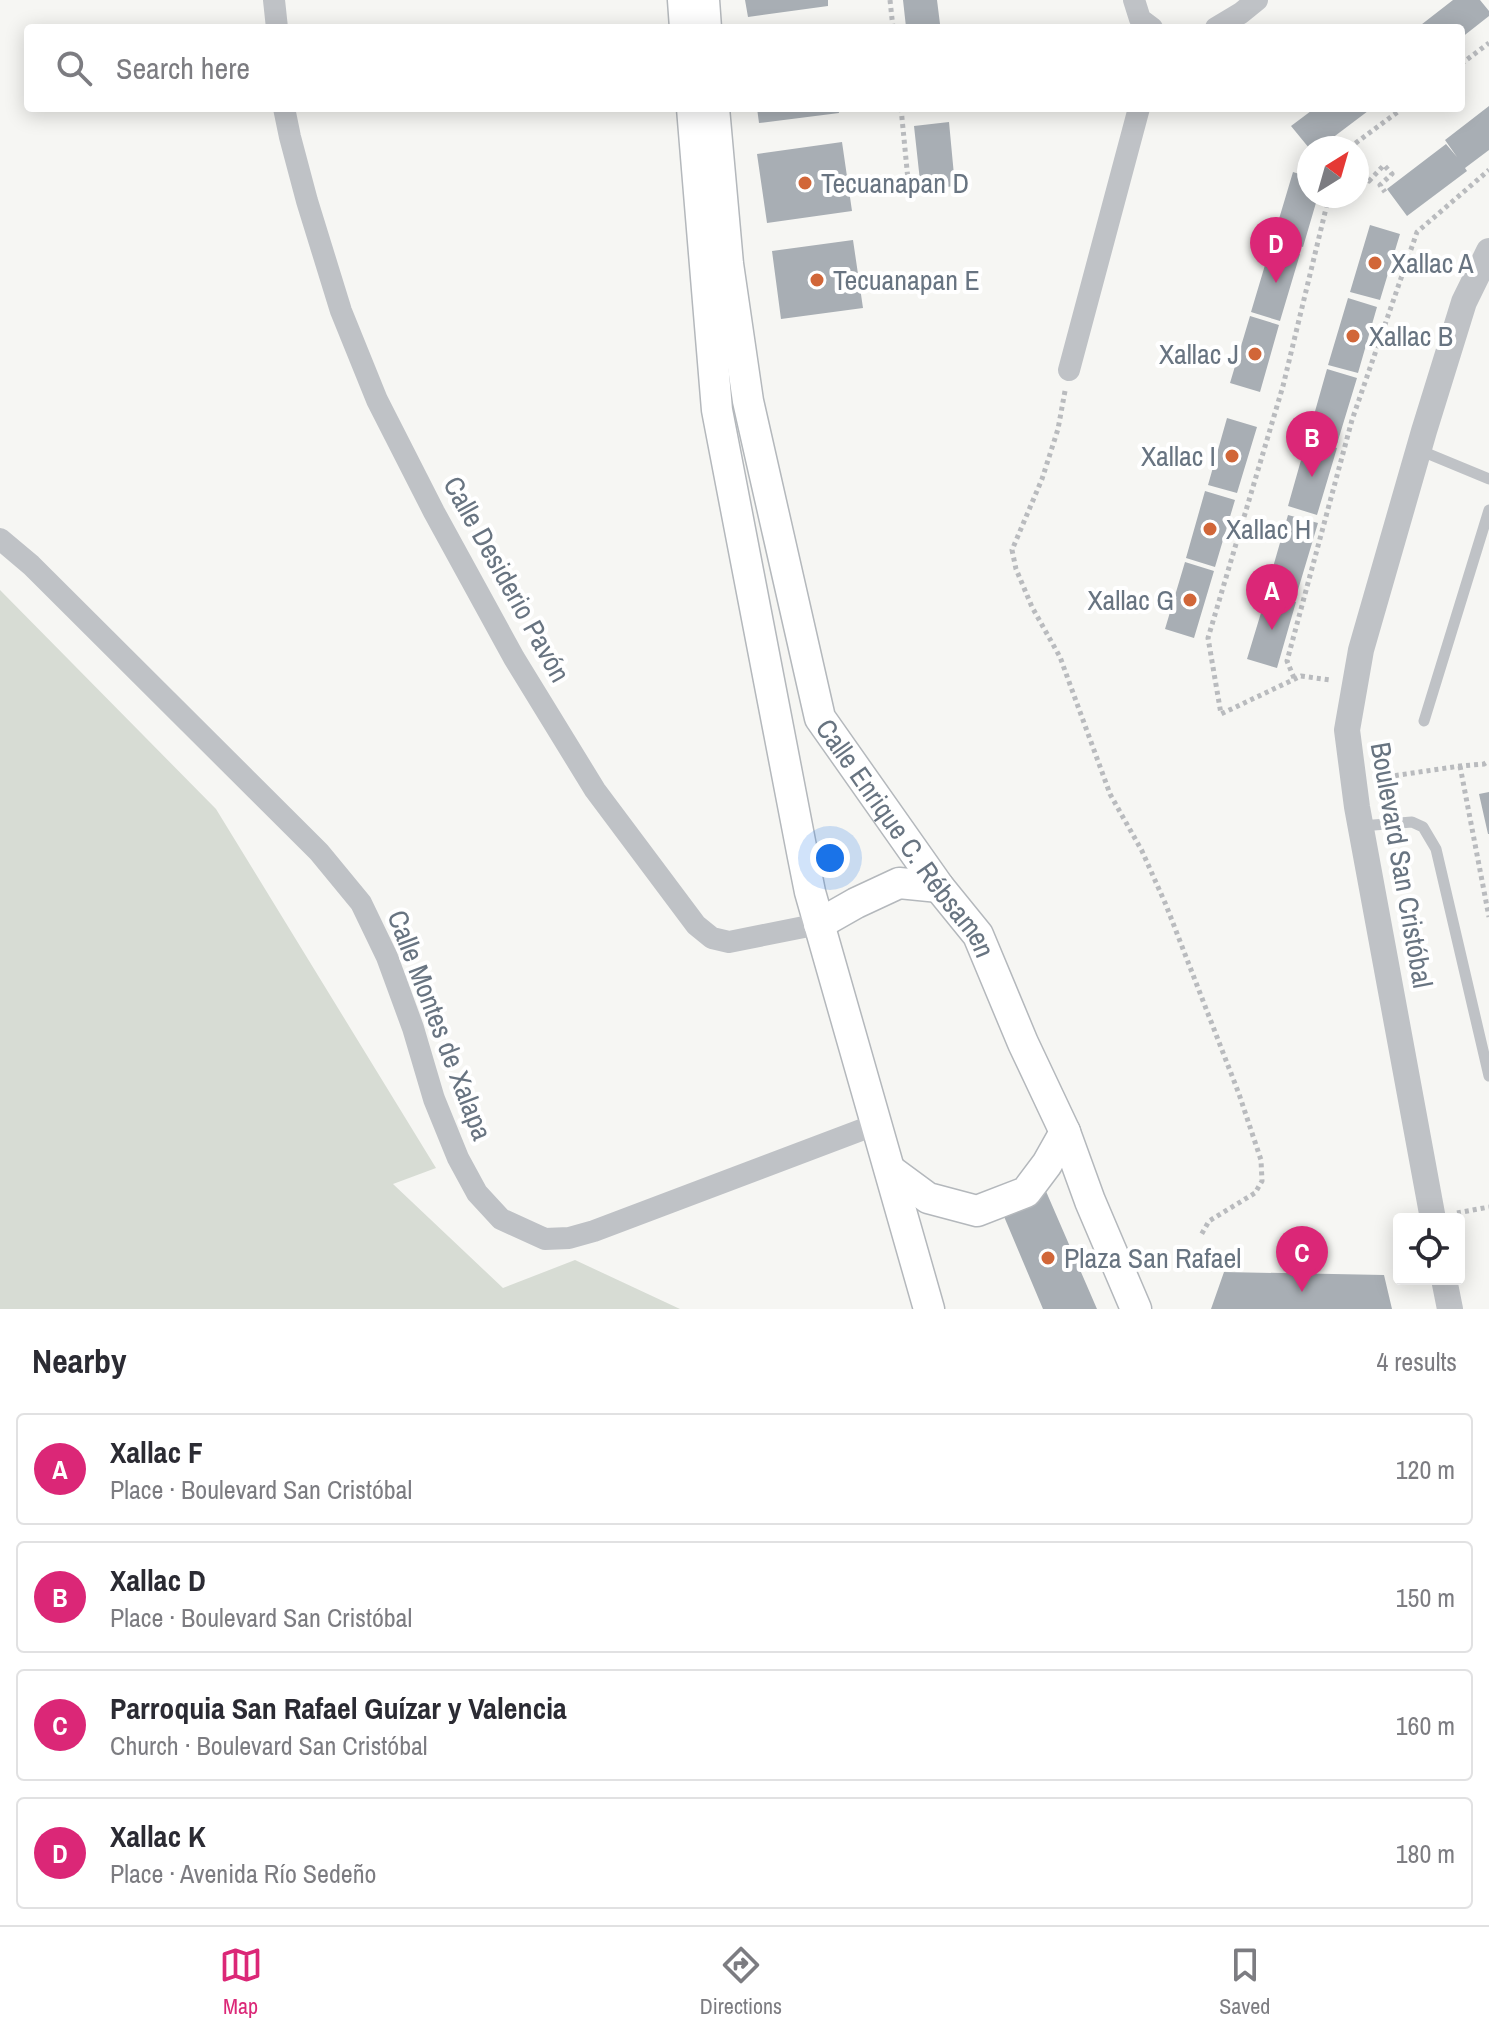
<!DOCTYPE html>
<meta charset="utf-8">
<style>
body{margin:0;font-family:"Archivo Narrow",sans-serif;background:#f2f2f3;color:#2b2b33}
.controls{position:absolute;right:24px;bottom:24px;display:grid;overflow:hidden;border-radius:8px;box-shadow:0 4px 20px #0003}
.controls button{width:72px;height:72px;display:grid;place-items:center;padding:0;border:0;border-bottom:2px solid #e1e1e2;background:#fff;color:#2b2b33;font:40px sans-serif}
.compass{position:absolute;left:1297px;top:136px;width:72px;height:72px;border-radius:50%;background:#fff;box-shadow:0 4px 20px #0003;rotate:37deg}
.you{position:absolute;left:830px;top:858px;width:28px;height:28px;margin:-20px;border:6px solid #fff;border-radius:50%;background:#1a73e8;box-shadow:0 0 0 12px #1a73e833}
.badge{display:grid;place-items:center;width:52px;height:52px;border-radius:50%;background:#db2777;color:#fff;font-size:26px;font-weight:700}
.pin{position:absolute;translate:-50% -66px;filter:drop-shadow(0 2px 4px #0008)}
.pin::after{content:'';position:absolute;top:42px;width:28px;height:24px;background:inherit;clip-path:polygon(0 0,100% 0,50% 100%)}
.list{margin:0;padding:0;list-style:none}
h2{display:flex;justify-content:space-between;align-items:center;height:104px;margin:0;padding:0 32px;font-size:34px}
h2 small{font-size:26px;font-weight:400;color:#7c7c81}
.list li{display:grid;grid-template-columns:52px 1fr auto;gap:24px;align-items:center;box-sizing:border-box;height:112px;margin:0 16px 16px;padding:0 16px;border:2px solid #e1e1e2;border-radius:8px}
.list b{display:block;font-size:30px;white-space:nowrap}
.list p{margin:0;font-size:26px;white-space:nowrap;color:#7c7c81}
.list em{font-size:26px;font-style:normal;color:#7c7c81}
.icon{flex:none;width:44px;height:44px;fill:none;stroke:currentColor;stroke-width:2;stroke-linecap:round;stroke-linejoin:round}
.map{position:relative;flex:none;width:1489px;height:1309px;overflow:hidden}
.search{position:absolute;background:#fff;box-shadow:0 4px 20px #0003;left:24px;right:24px;top:24px;height:88px;display:flex;align-items:center;gap:20px;box-sizing:border-box;padding:0 28px;border-radius:8px;color:#7c7c81;font-size:30px}
.sheet{height:616px;background:#fff}
nav{display:flex;justify-content:space-around;align-items:center;box-sizing:border-box;height:112px;border-top:2px solid #e1e1e2;background:#fff;font-size:22px;color:#7c7c81}
nav a{display:grid;justify-items:center;gap:4px}
nav .on{color:#db2777}
.map>svg:first-child{display:block}
.green{fill:#d7dcd4}
.building{fill:#a8aeb4}
.lines{fill:none;stroke-linecap:round;stroke-linejoin:round}
.secondary-casing{stroke:#b4b8bc;stroke-width:33}
.path{stroke:#b9bbbe;stroke-width:5;stroke-dasharray:4 4;stroke-linecap:butt}
.service{stroke:#bfc2c6;stroke-width:11}
.minor{stroke:#bfc2c6;stroke-width:22}
.tertiary{stroke:#bfc2c6;stroke-width:26}
.secondary{stroke:#fff;stroke-width:30}
.poi-dot{fill:#d16638;stroke:#fff;stroke-width:3}
.labels{text-anchor:middle;dominant-baseline:central;stroke-width:8;stroke-linejoin:round;paint-order:stroke}
.poi-label{font-size:28px;fill:#687481;stroke:#fff;text-anchor:start}
.street-label{font-size:28px;fill:#687481;stroke:#fff}
</style>
<div class="map">
<svg width="1489" height="1309" viewBox="0 0 1489 1309">
<rect width="100%" height="100%" fill="#f6f6f3"/>
<path class="green" d="M0 590 216 809 436 1168 393 1184 503 1288 575 1260 680 1309H0Z"/>
<path class="building" d="M745 0H828V6L748 17Z
M903 0H937L940 24 906 27Z
M1453 0H1480L1489 11V16L1461 38V28H1417Z
M1489 106V150L1465 168 1467 171 1407 216 1387 189 1446 144 1457 157 1445 140Z
M757 108H838L839 113 759 123Z
M1315 108H1372L1319 148H1309L1291 126Z
M949 122 955 186 921 190 914 126Z
M842 142 852 211 767 223 757 154Z
M1293 172 1309 177V196H1318L1303 247 1273 239Z
M1370 225 1400 234 1380 300 1350 292Z
M853 240 863 308 781 319 772 251Z
M1271 245 1300 254 1280 321 1251 312Z
M1348 298 1377 307 1358 373 1328 365Z
M1250 316 1279 325 1260 392 1230 383Z
M1327 369 1357 378 1337 444 1308 436Z
M1227 418 1257 427 1237 493 1208 485Z
M1307 439 1337 448 1317 515 1288 506Z
M1205 491 1235 500 1215 567 1186 558Z
M1288 515 1318 523 1298 590 1269 581Z
M1185 562 1214 571 1194 638 1165 629Z
M1267 593 1296 602 1277 668 1247 659Z
M1489 792V834H1488L1479 794Z
M1045 1189 1097 1309H1043L1000 1207Z
M1224 1272 1384 1275 1392 1309H1211Z"/>
<g class="lines">
<g class="secondary-casing">
<g id="secondary">
<path d="M683 0 685 28"/>
<path d="M704 0 706 28"/>
<path d="M692 108 717 410 803 857 810 892 929 1309"/>
<path id="s1" d="M714 108 728 264 748 401 820 718 939 887 978 935 1023 1043 1065 1132 1090 1201 1136 1309"/>
<path d="M819 924 856 903 899 883 939 887"/>
<path d="M890 1170 928 1198 977 1211 1026 1192 1047 1164 1065 1132"/>
</g>
</g>
<path class="path" d="M890 0 893 28
M1461 64 1489 43
M901 108 909 190
M1349 148 1403 108
M1357 170 1369 181 1384 165 1392 174 1380 185 1385 192
M1329 196 1283 386 1208 638 1221 714 1301 676 1330 680
M1065 391 1058 429 1042 479 1012 550 1016 569 1032 607 1060 657 1110 794 1142 851 1166 905 1239 1094 1261 1160 1262 1181 1255 1193 1209 1221 1201 1235
M1294 678 1287 661 1352 420 1417 232 1489 170
M1460 766 1489 917
M1379 778 1460 766 1484 764 1489 761
M1457 1213 1489 1207"/>
<path class="service" d="M1419 450 1489 479
M1424 721 1489 510
M1361 826 1412 822 1423 827 1436 849 1489 1076"/>
<path class="minor" d="M274 0 277 28
M1134 0 1140 19 1152 28
M1216 28 1241 13 1257 0
M284 108 290 137 307 201 341 311 377 400 434 512 514 658 595 790 696 925 712 938 729 942 819 924
M1069 370 1139 108
M0 539 31 565 319 852 361 903 387 957 413 1028 434 1099 458 1158 477 1193 501 1219 545 1239 569 1238 594 1231 877 1124"/>
<path class="tertiary" d="M1433 1219 1357 807 1347 730 1361 650 1424 431 1464 302 1489 251
M1444 1279 1450 1309"/>
<use href="#secondary" class="secondary"/>
</g>
<g class="poi-dot">
<circle cx="805" cy="183" r="8"/>
<circle cx="1375" cy="263" r="8"/>
<circle cx="817" cy="280" r="8"/>
<circle cx="1353" cy="336" r="8"/>
<circle cx="1255" cy="354" r="8"/>
<circle cx="1232" cy="456" r="8"/>
<circle cx="1210" cy="529" r="8"/>
<circle cx="1190" cy="600" r="8"/>
<circle cx="1048" cy="1258" r="8"/>
</g>
<g class="labels">
<g class="poi-label">
<text x="821" y="183">Tecuanapan D</text>
<text x="1391" y="263">Xallac A</text>
<text x="833" y="280">Tecuanapan E</text>
<text x="1369" y="336">Xallac B</text>
<text x="1239" y="354" text-anchor="end">Xallac J</text>
<text x="1216" y="456" text-anchor="end">Xallac I</text>
<text x="1226" y="529">Xallac H</text>
<text x="1174" y="600" text-anchor="end">Xallac G</text>
<text x="1064" y="1258">Plaza San Rafael</text>
</g>
<g class="street-label">
<text transform="translate(507 579) rotate(61)">Calle Desiderio Pavón</text>
<text stroke="none"><textPath href="#s1" startOffset="768">Calle Enrique C. Rébsamen</textPath></text>
<text transform="translate(1402 865) rotate(80)">Boulevard San Cristóbal</text>
<text transform="translate(440 1025) rotate(69)">Calle Montes de Xalapa</text>
</g>
</g>
</svg>
<div class="controls">
<button><svg class="icon" aria-label="locate" viewBox="0 0 24 24"><circle cx="12" cy="12" r="6"/><path d="M12 2v4M12 18v4M2 12h4M18 12h4"/></svg></button>
</div>
<svg class="compass" viewBox="-18 -18 36 36"><path d="M0-13l5 13h-10z" fill="#e53935"/><path d="M0 13l5-13h-10z" fill="#7c7c81"/></svg>
<div class="you"></div>
<div class="pin badge" style="left:1272px;top:630px">A</div>
<div class="pin badge" style="left:1312px;top:477px">B</div>
<div class="pin badge" style="left:1302px;top:1292px">C</div>
<div class="pin badge" style="left:1276px;top:283px">D</div>
<div class="search"><svg class="icon" aria-label="search" viewBox="0 0 24 24"><circle cx="10" cy="10" r="6"/><path d="M15 15l6 6"/></svg>Search here</div>
</div>
<section class="sheet">
<h2>Nearby<small>4 results</small></h2>
<ul class="list">
<li><span class="badge">A</span><div><b>Xallac F</b><p>Place · Boulevard San Cristóbal</p></div><em>120 m</em></li>
<li><span class="badge">B</span><div><b>Xallac D</b><p>Place · Boulevard San Cristóbal</p></div><em>150 m</em></li>
<li><span class="badge">C</span><div><b>Parroquia San Rafael Guízar y Valencia</b><p>Church · Boulevard San Cristóbal</p></div><em>160 m</em></li>
<li><span class="badge">D</span><div><b>Xallac K</b><p>Place · Avenida Río Sedeño</p></div><em>180 m</em></li>
</ul>
</section>
<nav>
<a class="on"><svg class="icon" aria-label="map" viewBox="0 0 24 24"><path d="M3 6l6-2 6 2 6-2v14l-6 2-6-2-6 2zM9 4v14M15 6v14"/></svg>Map</a>
<a><svg class="icon" aria-label="directions" viewBox="0 0 24 24"><path d="M12 3l9 9-9 9-9-9zM9 14v-3h6M13 9l2 2-2 2"/></svg>Directions</a>
<a><svg class="icon" aria-label="saved" viewBox="0 0 24 24"><path d="M7 4h10v16l-5-4-5 4z"/></svg>Saved</a>
</nav>
